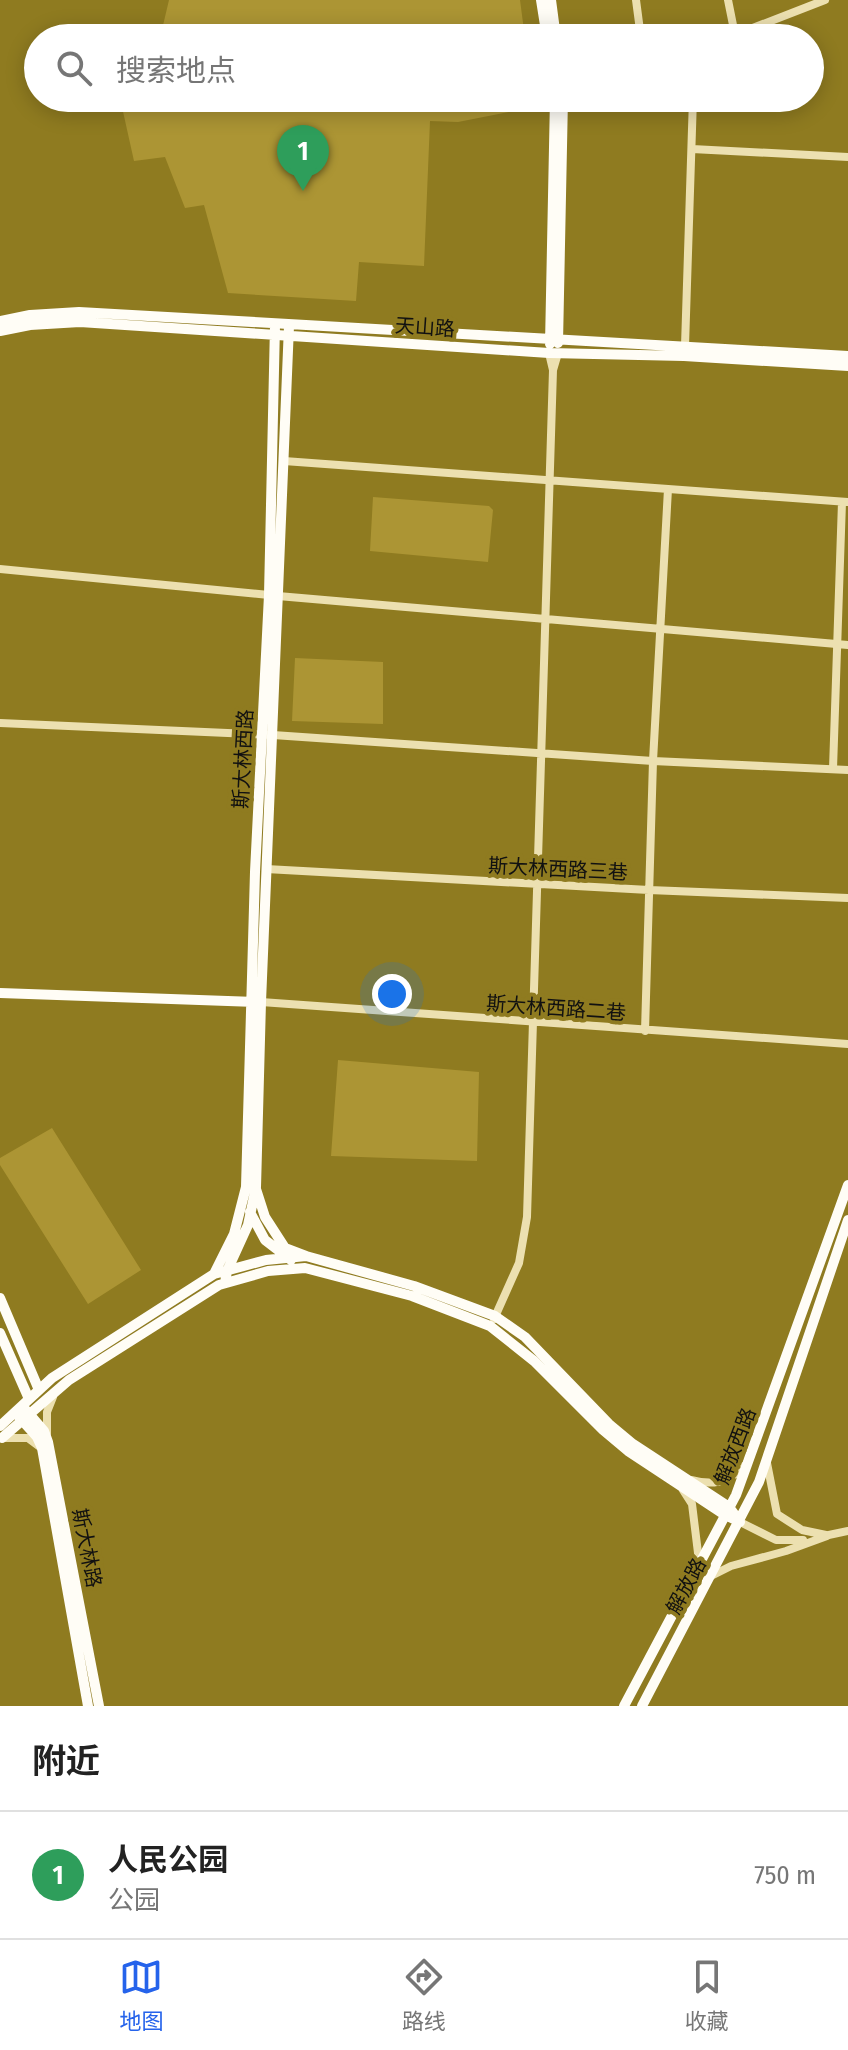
<!DOCTYPE html>
<html lang="zh">
<meta charset="utf-8">
<style>
body{margin:0;font-family:"Fira Sans Condensed","Noto Sans SC",sans-serif;background:#f2f2f2;color:#222}
.you{position:absolute;left:392px;top:994px;width:28px;height:28px;margin:-20px;border:6px solid #fff;border-radius:50%;background:#1a73e8;box-shadow:0 0 0 12px #1a73e833}
.badge{display:grid;place-items:center;width:52px;height:52px;border-radius:50%;background:#2563eb;color:#fff;font-size:26px;font-weight:700}
.pin{position:absolute;translate:-50% -66px;filter:drop-shadow(0 2px 4px #0008)}
.pin::after{content:'';position:absolute;top:42px;width:28px;height:24px;background:inherit;clip-path:polygon(0 0,100% 0,50% 100%)}
.list{margin:0;padding:0;list-style:none}
h2{display:flex;justify-content:space-between;align-items:center;height:104px;margin:0;padding:0 32px;font-size:34px}
h2 small{font-size:26px;font-weight:400;color:#767676}
.list li{display:grid;grid-template-columns:52px 1fr auto;gap:24px;align-items:center;box-sizing:border-box;height:128px;padding:0 32px;border-top:2px solid #e0e0e0}
.list b{display:block;font-size:30px;white-space:nowrap}
.list p{margin:0;font-size:26px;white-space:nowrap;color:#767676}
.list em{font-size:26px;font-style:normal;color:#767676}
.icon{flex:none;width:44px;height:44px;fill:none;stroke:currentColor;stroke-width:2;stroke-linecap:round;stroke-linejoin:round}
.map{position:relative;flex:none;width:848px;height:1706px;overflow:hidden}
.search{position:absolute;background:#fff;box-shadow:0 4px 20px #0003;left:24px;right:24px;top:24px;height:88px;display:flex;align-items:center;gap:20px;box-sizing:border-box;padding:0 28px;border-radius:44px;color:#767676;font-size:30px}
.sheet{height:232px;background:#fff}
nav{display:flex;justify-content:space-around;align-items:center;box-sizing:border-box;height:112px;border-top:2px solid #e0e0e0;background:#fff;font-size:22px;color:#767676}
nav a{display:grid;justify-items:center;gap:4px}
nav .on{color:#2563eb}
.map>svg:first-child{display:block}
.green{fill:#ac9534}
.lines{fill:none;stroke-linecap:round;stroke-linejoin:round}
.minor{stroke:#ece0b0;stroke-width:8}
.major{stroke:#fffdf6;stroke-width:10}
.labels{text-anchor:middle;dominant-baseline:central;stroke-width:8;stroke-linejoin:round;paint-order:stroke}
.street-label{font-size:20px;fill:#111;stroke:#8f7b20}
</style>
<div class="map">
<svg width="848" height="1706" viewBox="0 0 848 1706">
<rect width="100%" height="100%" fill="#8f7b20"/>
<path class="green" d="M169 0H520L525 38H160Z
M120 98H533L535 107 458 122 430 121 424 266 359 262 356 301 228 293 204 205 185 208 165 157 134 161Z
M373 497 489 506 493 510 488 562 370 551Z
M295 658 383 662V724L292 721Z
M338 1060 479 1072 477 1161 331 1156Z
M52 1128 141 1270 88 1304 0 1165V1158Z"/>
<g class="lines">
<path class="minor" d="M636 0 641 38
M728 0 735 35
M727 38 825 0
M692 149 848 157
M685 346 693 98
M549 353 553 370 558 353
M284 461 848 502
M0 569 269 595
M278 596 848 645
M0 723 273 735 653 761 848 770
M833 769 842 502
M266 869 649 890 848 898
M261 1002 848 1044
M645 1031 653 761 668 489
M494 1319 519 1263 527 1217 553 370
M47 1433V1412L53 1397
M1 1438H28L40 1447
M767 1463 777 1514 802 1530 826 1535
M692 1480C713 1486 730 1482 744 1466
M683 1490 692 1504 699 1561
M740 1522 776 1540H803
M824 1536 848 1531
M711 1576 731 1566 786 1551 827 1536"/>
<path class="major" d="M541 0 547 38
M551 0 556 38
M0 321 30 315 79 312 848 356
M0 331 30 325 80 322 549 353 684 356 848 366
M558 343 563 98
M550 344 555 98
M0 993 259 1002
M256 1189 265 1217 285 1248 306 1256
M250 1212 265 1240 291 1260
M214 1274 234 1234 246 1187 255 872 269 595 275 325
M225 1283 227 1271 248 1225 256 1187 261 1002 289 326
M0 1298 39 1390
M0 1333 29 1399
M25 1409 44 1431 48 1442 99 1706
M19 1417 37 1437 42 1448 88 1706
M0 1426 52 1378 214 1274 266 1260 306 1256 414 1286 495 1316 525 1337 609 1424 633 1444 729 1507 740 1522
M2 1438 69 1380 219 1285 268 1271 305 1268 412 1296 490 1326 534 1361 603 1430 628 1451 725 1515 738 1521
M624 1706 736 1495 848 1185
M642 1706 759 1482 848 1220"/>
</g>
<g class="labels">
<g class="street-label">
<text transform="translate(425 327) rotate(4)">天山路</text>
<text transform="translate(243 759) rotate(-87)">斯大林西路</text>
<text transform="translate(558 869) rotate(3)">斯大林西路三巷</text>
<text transform="translate(556 1008) rotate(4)">斯大林西路二巷</text>
<text transform="translate(735 1446) rotate(-69)">解放西路</text>
<text transform="translate(87 1548) rotate(79)">斯大林路</text>
<text transform="translate(686 1586) rotate(-62)">解放路</text>
</g>
</g>
</svg>
<div class="you"></div>
<div class="pin badge" style="left:303px;top:191px;background:#2e9e5b">1</div>
<div class="search"><svg class="icon" aria-label="search" viewBox="0 0 24 24"><circle cx="10" cy="10" r="6"/><path d="M15 15l6 6"/></svg>搜索地点</div>
</div>
<section class="sheet">
<h2>附近<small></small></h2>
<ul class="list">
<li><span class="badge" style="background:#2e9e5b">1</span><div><b>人民公园</b><p>公园</p></div><em>750 m</em></li>
</ul>
</section>
<nav>
<a class="on"><svg class="icon" aria-label="map" viewBox="0 0 24 24"><path d="M3 6l6-2 6 2 6-2v14l-6 2-6-2-6 2zM9 4v14M15 6v14"/></svg>地图</a>
<a><svg class="icon" aria-label="directions" viewBox="0 0 24 24"><path d="M12 3l9 9-9 9-9-9zM9 14v-3h6M13 9l2 2-2 2"/></svg>路线</a>
<a><svg class="icon" aria-label="saved" viewBox="0 0 24 24"><path d="M7 4h10v16l-5-4-5 4z"/></svg>收藏</a>
</nav>
